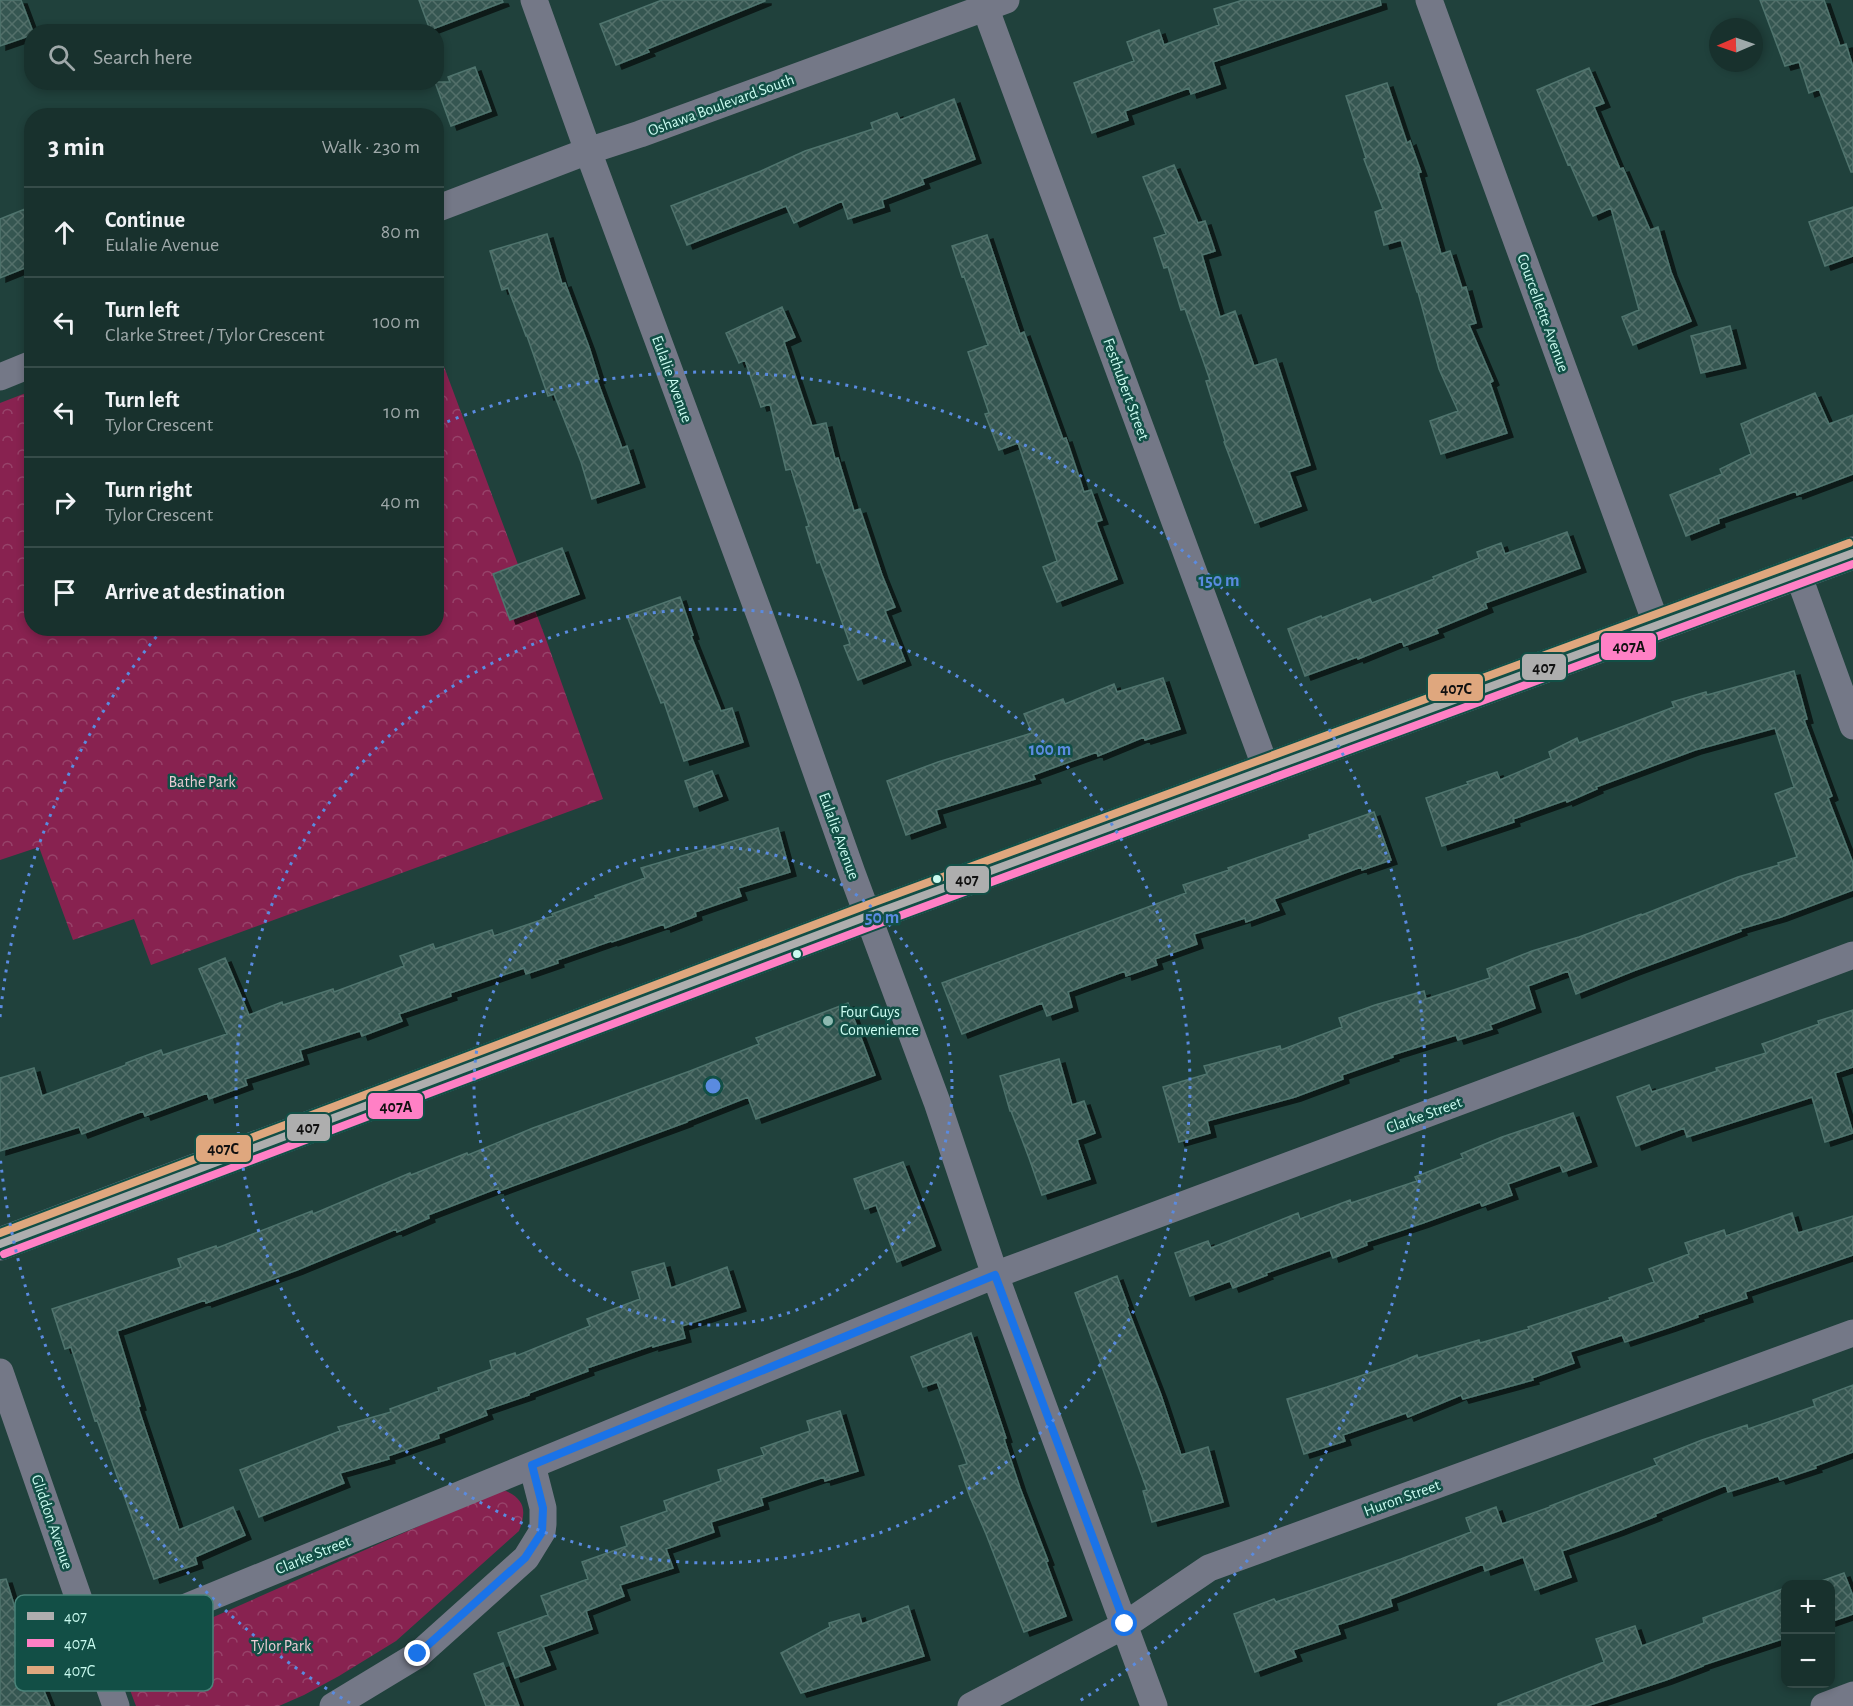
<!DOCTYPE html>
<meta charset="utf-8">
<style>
body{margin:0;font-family:"Alegreya Sans",sans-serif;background:#213935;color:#f1f3f6}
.controls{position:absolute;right:18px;bottom:18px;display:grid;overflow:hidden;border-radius:12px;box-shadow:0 3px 9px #0003}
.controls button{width:54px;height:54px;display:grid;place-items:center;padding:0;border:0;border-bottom:2px solid #364c49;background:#18312d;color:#f1f3f6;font:30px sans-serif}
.compass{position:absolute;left:1709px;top:18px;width:54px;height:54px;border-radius:50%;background:#18312d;box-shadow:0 3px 9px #0003;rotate:268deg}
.stop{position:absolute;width:18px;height:18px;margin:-14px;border:4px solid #1a73e8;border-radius:50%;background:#fff}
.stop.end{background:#1a73e8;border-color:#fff;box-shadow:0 2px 6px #0008}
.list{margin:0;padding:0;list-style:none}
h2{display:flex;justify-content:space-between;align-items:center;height:78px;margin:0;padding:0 24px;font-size:26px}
h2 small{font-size:20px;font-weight:400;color:#9fa9aa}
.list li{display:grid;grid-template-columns:39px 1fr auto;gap:18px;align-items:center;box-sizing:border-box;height:90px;padding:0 24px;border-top:2px solid #364c49}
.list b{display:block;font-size:22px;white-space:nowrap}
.list p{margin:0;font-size:20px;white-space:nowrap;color:#9fa9aa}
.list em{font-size:20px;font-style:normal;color:#9fa9aa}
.icon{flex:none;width:33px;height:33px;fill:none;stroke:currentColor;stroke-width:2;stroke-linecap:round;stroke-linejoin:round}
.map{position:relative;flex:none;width:1853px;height:1706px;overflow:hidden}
.search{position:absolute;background:#18312d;box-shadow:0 3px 9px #0003;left:24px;top:24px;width:420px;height:66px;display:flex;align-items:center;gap:15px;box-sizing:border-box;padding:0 21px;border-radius:24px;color:#9fa9aa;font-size:22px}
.panel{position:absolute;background:#18312d;box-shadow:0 3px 9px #0003;left:24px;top:108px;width:420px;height:528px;border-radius:24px}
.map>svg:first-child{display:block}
.park{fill:url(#park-crowns)}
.building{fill:url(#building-cross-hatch);stroke:#50746e;stroke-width:1.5;filter:url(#shadow)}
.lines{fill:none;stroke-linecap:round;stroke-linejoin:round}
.street{stroke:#747887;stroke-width:27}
.secondary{stroke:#737888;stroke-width:33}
.bus-1-casing{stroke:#124f46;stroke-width:12}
.bus-2-casing{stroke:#124f46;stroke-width:12}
.bus-3-casing{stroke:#124f46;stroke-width:12}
.bus-1{stroke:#aeaeae;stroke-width:8}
.bus-2{stroke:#ff80c5;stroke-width:8}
.bus-3{stroke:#dfa77e;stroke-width:8}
.route{stroke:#1a73e8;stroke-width:8}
.ring{fill:none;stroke:#5a8be0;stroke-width:3;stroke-dasharray:3 6}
.bus-dot{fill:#cafbf0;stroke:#124f46;stroke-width:2}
.poi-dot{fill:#8ebab1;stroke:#124f46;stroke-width:2}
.labels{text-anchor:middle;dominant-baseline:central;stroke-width:5;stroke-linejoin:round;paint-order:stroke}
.street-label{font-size:16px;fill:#cafbf0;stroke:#124f46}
.park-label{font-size:16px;fill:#edccd5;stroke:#124f46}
.poi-label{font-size:16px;fill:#cafbf0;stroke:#124f46;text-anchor:start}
.key{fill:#124f46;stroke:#498379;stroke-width:1.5}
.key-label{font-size:16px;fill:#cafbf0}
.centre{fill:#5a8be0;stroke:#124f46;stroke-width:3}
.ring-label{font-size:18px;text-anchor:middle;font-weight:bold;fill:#5a8be0;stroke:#124f46;stroke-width:5;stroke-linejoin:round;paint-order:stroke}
.line-badge{stroke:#124f46;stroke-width:2}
.pale-badge-label{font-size:16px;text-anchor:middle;font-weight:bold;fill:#111}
</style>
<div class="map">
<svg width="1853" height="1706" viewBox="0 0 1853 1706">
<defs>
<pattern id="park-crowns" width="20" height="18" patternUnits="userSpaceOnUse" patternTransform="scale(1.5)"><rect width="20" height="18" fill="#882250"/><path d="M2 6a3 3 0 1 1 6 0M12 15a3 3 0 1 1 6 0" fill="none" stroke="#97436a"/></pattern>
<pattern id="building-cross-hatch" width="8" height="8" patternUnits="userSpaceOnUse" patternTransform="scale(1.5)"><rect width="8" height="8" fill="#365751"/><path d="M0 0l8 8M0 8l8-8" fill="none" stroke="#52706a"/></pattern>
<filter id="shadow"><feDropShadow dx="6" dy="4" stdDeviation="0" flood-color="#0009"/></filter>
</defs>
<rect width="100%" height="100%" fill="#20413c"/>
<path class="park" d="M437 348 547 642 603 799 151 965 134 919 73 940 39 847 0 860V403L31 391 32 628H436Z
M506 1491C526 1500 526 1512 519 1531L396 1641 339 1676 304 1695 279 1706H136C128 1683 117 1665 141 1649L496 1492Z"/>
<path class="building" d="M0 0H21L33 32 32 35 0 46Z
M419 0H502L503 2 430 30Z
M662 0H765V1L647 49 649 52 616 65 600 24Z
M1243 0H1380L1381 5 1213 62 1220 84 1191 94 1189 88 1125 111 1128 120 1092 133 1074 83 1134 61 1127 42 1159 30 1164 45 1219 25 1214 9Z
M1760 0H1824L1840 46 1846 44 1853 67V172H1851L1819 89 1809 93 1799 62 1785 66Z
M475 67 491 111 451 126 435 82H450L448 77Z
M1589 68 1604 103 1594 107 1620 169 1623 168 1650 230 1658 227 1671 272 1691 321 1633 345 1622 317 1639 310 1611 208 1593 216 1570 164 1568 165 1537 90Z
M1387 83 1407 143 1410 141 1421 172 1418 173 1441 254 1450 251 1462 288 1466 287 1476 323 1469 325 1493 381 1490 383 1507 433 1441 454 1430 421 1458 411 1439 369 1418 292H1417L1401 240 1384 245 1375 212 1383 209 1364 159 1366 158 1346 96Z
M954 99 975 159 922 179 924 184 882 200 884 207 848 219 842 201 794 223 786 206 687 245 671 206 761 171 805 151 873 129 871 123 897 113 900 120Z
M1174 165 1198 223 1205 221 1215 251 1202 255 1220 317 1235 311 1254 366 1276 359 1310 465 1289 472 1301 506 1255 523 1224 442 1225 441 1206 381 1210 380 1185 309 1181 310 1168 267 1164 268 1154 238 1166 234 1143 177Z
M1853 207V256L1825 266 1809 222Z
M25 209 32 227V265L0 278V219Z
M547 234 562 284 565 283 589 347 599 379 597 380 622 448 627 446 639 483 592 499 581 462 554 394 548 396 527 336H526L508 288 502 290 490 251Z
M987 235 1020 334 1024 332 1063 439 1066 438 1084 492 1091 490 1102 520 1096 522 1117 579 1057 602 1043 567 1057 561 1018 443 999 450 985 414 989 413 968 352 988 345 964 276 962 277 952 246Z
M782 307 795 337 784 342 812 426 826 423 835 459 838 458 854 511 860 509 882 575 895 607 885 611 905 661 858 680 844 646 850 644 820 562 817 563 806 527 809 526 791 469 786 470 770 404 761 407 745 360 739 363 726 333Z
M1730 326 1740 364 1701 373 1691 336Z
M1815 393 1829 424 1853 415V474L1797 495 1796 491 1718 519 1719 523 1686 536 1670 495 1722 474 1720 469 1751 454 1741 424Z
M1567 532 1580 568 1485 603 1487 608 1436 629 1438 633 1404 646 1402 641 1358 659 1357 657 1305 676 1288 629 1321 616 1322 618 1370 599 1372 603 1434 579 1433 577 1479 558 1477 552 1501 543 1505 554Z
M562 548 579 594 510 620 493 574Z
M680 597 693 635 691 636 721 711 732 708 743 742 684 761 664 702 661 703 627 616Z
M1794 671 1807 719 1804 720 1832 796 1828 798 1853 863V890L1781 917 1740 929 1741 931 1633 971 1576 994 1568 971 1528 986 1535 1008 1490 1025 1492 1029 1458 1040 1456 1035 1392 1055 1393 1057 1342 1075 1343 1079 1295 1097 1207 1121 1210 1133 1179 1142 1163 1087 1207 1074 1204 1066 1280 1046 1281 1050 1342 1027 1339 1018 1375 1005 1424 991 1426 999 1490 978 1487 969 1532 951 1579 937 1641 914 1642 915 1738 877 1779 865 1778 863 1797 857 1775 794 1794 787 1775 728 1695 750 1596 787 1597 789 1567 802 1566 800 1513 819 1514 822 1442 846 1426 798 1468 784 1467 782 1497 772 1500 780 1551 758 1549 752 1577 738 1579 743 1674 707 1672 702 1706 692 1707 695Z
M1163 678 1180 729 1145 740 1144 737 1098 756 1097 752 1033 775 1035 779 936 810 940 823 906 835 887 781 938 762 1032 733 1024 714 1063 699 1065 704 1114 684 1117 692Z
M712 771 722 796 694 807 685 781Z
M1374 812 1391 860 1362 870 1361 867 1274 899 1279 910 1246 922 1245 918 1194 934 1197 944 1155 959 1157 965 1126 976 1125 971 1068 992 1072 1007 1047 1016 1042 1003 962 1034 942 983 1186 893 1183 885 1229 870 1228 868 1310 839 1309 835Z
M778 828 790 872 738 888 741 896 695 912 696 916 665 928 664 924 612 942 611 941 557 960 558 963 526 974 524 968 450 993 451 996 399 1014 402 1021 362 1036 360 1031 300 1050 303 1060 245 1079 247 1085 209 1099 207 1093 145 1116 143 1111 82 1134 79 1127 0 1151V1078L34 1068 42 1096 126 1065V1063L161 1050 163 1055 227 1034 199 969 225 958 249 1015 282 1002 283 1005 333 989 334 992 404 966 400 956 433 944 435 949 492 930 494 936 553 916 552 914 596 898 595 896 645 878 641 868Z
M848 1003 875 1075 756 1119 748 1097 687 1121V1122L499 1191 498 1188 428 1215 429 1218 397 1232 396 1229 297 1270 206 1303 205 1300 117 1331 140 1406 138 1407 179 1530 233 1507 245 1535 195 1557 197 1564 154 1579 97 1420 95 1421 71 1347 65 1349 52 1309 181 1267 178 1259 216 1246 217 1248 312 1211 313 1214 410 1173 411 1175 467 1153 468 1155 533 1128 690 1071 759 1044 756 1038Z
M1853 1010V1067L1835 1073 1853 1133 1825 1142 1812 1097 1687 1137 1684 1128 1636 1146 1617 1097 1649 1085 1652 1092 1717 1071 1716 1068 1766 1053 1762 1044 1819 1024 1818 1021Z
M1059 1059 1072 1105 1084 1101 1095 1133 1077 1140 1090 1179 1042 1195 1029 1158 1011 1111H1010L1000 1076Z
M1573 1113 1591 1162 1563 1172 1560 1165 1508 1184 1512 1195 1482 1206 1480 1202 1423 1223 1366 1242 1367 1245 1333 1258 1330 1250 1266 1273 1267 1275 1233 1288 1230 1281 1190 1296 1175 1253 1208 1241 1211 1248 1298 1213 1300 1219 1350 1200 1351 1203 1417 1181 1415 1177 1463 1158 1461 1154 1502 1137Z
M903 1162 935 1246 897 1262 876 1205 865 1209 854 1179Z
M1792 1213 1798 1233 1853 1216V1255L1745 1292 1747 1298 1697 1315 1698 1317 1670 1327 1625 1342 1622 1335 1570 1352 1574 1363 1532 1378 1533 1380 1463 1399 1461 1395 1408 1417 1406 1413 1343 1435 1345 1441 1304 1454 1287 1399 1327 1387 1396 1364 1417 1355 1418 1358 1479 1340 1480 1343 1529 1329 1528 1327 1610 1300 1609 1298 1654 1282 1649 1269 1689 1254 1685 1243 1724 1230 1726 1236Z
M664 1263 671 1288 727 1267 740 1307 682 1326 685 1338 653 1347V1345L587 1368 588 1371 529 1393V1395L485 1410 487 1415 438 1434 439 1438 388 1456 389 1459 340 1473 344 1483 259 1517 240 1470 340 1431 338 1427 391 1412 390 1409 439 1391 438 1388 492 1369 490 1361 515 1353 516 1356 590 1326 587 1319 640 1299 632 1272Z
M1117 1276 1128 1306 1127 1307 1161 1395 1181 1455 1208 1447 1223 1502 1152 1522 1143 1491 1147 1490 1075 1293Z
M971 1333 1006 1438 1004 1439 1020 1488 1048 1561 1046 1562 1066 1616 1024 1632 986 1534 970 1497 959 1466 967 1464 937 1382 923 1387 911 1357Z
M1853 1385V1452L1815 1466 1816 1468 1780 1480 1778 1476 1728 1492 1726 1485 1655 1514 1656 1516 1618 1531 1562 1551 1571 1577 1535 1590 1523 1557 1485 1571 1483 1564 1390 1599 1392 1606 1337 1625 1340 1634 1293 1650 1296 1657 1255 1672 1234 1614 1274 1599 1276 1602 1324 1586 1401 1559 1471 1532 1466 1518 1496 1507 1502 1524 1550 1507V1506L1657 1465 1654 1459 1702 1440 1747 1425 1748 1429 1815 1406 1813 1400Z
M840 1411 858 1471 825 1481 824 1477 761 1498 763 1505 711 1522 714 1532 666 1549 673 1568 620 1585 624 1596 586 1611 592 1629 543 1647 550 1665 515 1678 498 1633 548 1615 541 1596 588 1579 582 1562 627 1546 621 1527 667 1511 664 1501 721 1481 718 1470 764 1455 761 1448 810 1431 807 1421Z
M1844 1573 1853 1596V1614L1830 1622V1584H1813Z
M6 1579 34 1668H35L50 1706H0V1580Z
M1785 1588V1638L1703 1665V1666L1666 1680 1587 1706H1498V1704L1604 1662 1596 1639 1635 1626 1642 1646 1704 1623 1703 1618Z
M908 1606 924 1656 801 1693 781 1653 830 1627 829 1623 859 1614 862 1624Z
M503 1663 519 1706H486L474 1674Z"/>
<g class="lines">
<path class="street" d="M534 0 588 151 786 686 852 873 937 1102 995 1275 1154 1706
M1429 0 1657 626
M985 7 1267 771
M436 209 588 151 640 134 1006 0
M0 377 32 364
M1798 574 1853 726
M0 1372 116 1706
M94 1643 128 1631 995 1275 1853 955
M333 1706 419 1654 526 1558 542 1532 543 1524V1508L532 1465
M971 1706 1125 1625 1209 1568 1853 1333
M1824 1706 1853 1695"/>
<path class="secondary" d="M0 1244 868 916 1853 553"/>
<g class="bus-1-casing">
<path id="bus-1" d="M0 1244 868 916 1853 553"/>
</g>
<g class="bus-2-casing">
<path id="bus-2" d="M4 1254 872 926 1853 564"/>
</g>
<g class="bus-3-casing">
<path id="bus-3" d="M0 1233 864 906 1849 543"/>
</g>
<use href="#bus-1" class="bus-1"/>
<use href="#bus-2" class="bus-2"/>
<use href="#bus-3" class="bus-3"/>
</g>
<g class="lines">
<path class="route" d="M418 1654 525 1558 542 1532 543 1508 532 1465 995 1275 1125 1624"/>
</g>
<g class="ring">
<circle cx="713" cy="1086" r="239"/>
<circle cx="713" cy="1086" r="477"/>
<path d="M350 1703A716 716 0 0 1 0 1155M0 1017A716 716 0 0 1 161 631M439 425A716 716 0 0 1 1076 1703"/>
</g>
<g class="bus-dot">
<circle cx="937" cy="879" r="5"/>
<circle cx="797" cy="954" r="5"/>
</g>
<circle class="poi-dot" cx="828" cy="1021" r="6"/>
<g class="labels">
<g class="street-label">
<text transform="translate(721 105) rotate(-20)">Oshawa Boulevard South</text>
<text transform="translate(1543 313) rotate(70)">Courcellette Avenue</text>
<text transform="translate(672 379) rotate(70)">Eulalie Avenue</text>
<text transform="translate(1126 389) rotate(70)">Festhubert Street</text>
<text transform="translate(839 836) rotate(70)">Eulalie Avenue</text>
<text transform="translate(1424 1115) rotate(-20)">Clarke Street</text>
<text transform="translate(1402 1498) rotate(-20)">Huron Street</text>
<text transform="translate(52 1522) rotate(71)">Gliddon Avenue</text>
<text transform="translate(313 1555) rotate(-22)">Clarke Street</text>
</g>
<g class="park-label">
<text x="202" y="782">Bathe Park</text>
<text x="281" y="1646">Tylor Park</text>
</g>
<g class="poi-label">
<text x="840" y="1012">Four Guys<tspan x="840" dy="18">Convenience</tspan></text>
</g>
</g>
<rect x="15" y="1595" width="198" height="96" rx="9" class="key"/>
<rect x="27" y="1612" width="27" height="8" fill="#aeaeae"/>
<rect x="27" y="1639" width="27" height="8" fill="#ff80c5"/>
<rect x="27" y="1666" width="27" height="8" fill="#dfa77e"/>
<g class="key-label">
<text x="64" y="1622">407</text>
<text x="64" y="1649">407A</text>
<text x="64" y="1676">407C</text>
</g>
<circle cx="713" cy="1086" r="9" class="centre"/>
<g class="ring-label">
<text x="1219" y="586">150 m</text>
<text x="1050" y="755">100 m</text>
<text x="882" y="923">50 m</text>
</g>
<g class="line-badge">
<rect x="1600" y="632" width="57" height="29" rx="6" fill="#ff80c5"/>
<rect x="1521" y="653" width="46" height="28" rx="6" fill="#aeaeae"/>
<rect x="1427" y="673" width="57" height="29" rx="6" fill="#dfa77e"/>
<rect x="945" y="865" width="45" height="29" rx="6" fill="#aeaeae"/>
<rect x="367" y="1092" width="57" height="28" rx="6" fill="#ff80c5"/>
<rect x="286" y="1113" width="45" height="29" rx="6" fill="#aeaeae"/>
<rect x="195" y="1134" width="57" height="29" rx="6" fill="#dfa77e"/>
</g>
<g class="pale-badge-label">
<text x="1629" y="652">407A</text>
<text x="1544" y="673">407</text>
<text x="1456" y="694">407C</text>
<text x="967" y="885">407</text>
<text x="396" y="1112">407A</text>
<text x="308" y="1133">407</text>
<text x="223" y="1154">407C</text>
</g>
</svg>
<div class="controls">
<button>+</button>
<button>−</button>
</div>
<svg class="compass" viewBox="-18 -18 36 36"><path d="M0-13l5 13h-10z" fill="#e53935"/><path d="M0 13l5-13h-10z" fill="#9fa9aa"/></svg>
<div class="stop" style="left:1125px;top:1624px"></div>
<div class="stop end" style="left:418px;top:1654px"></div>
<div class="search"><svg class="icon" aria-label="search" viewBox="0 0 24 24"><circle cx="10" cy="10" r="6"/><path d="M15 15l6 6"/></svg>Search here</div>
<section class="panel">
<h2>3 min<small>Walk · 230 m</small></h2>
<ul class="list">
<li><svg class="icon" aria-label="ahead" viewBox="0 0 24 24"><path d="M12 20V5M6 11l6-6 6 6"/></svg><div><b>Continue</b><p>Eulalie Avenue</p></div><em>80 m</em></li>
<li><svg class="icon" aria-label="left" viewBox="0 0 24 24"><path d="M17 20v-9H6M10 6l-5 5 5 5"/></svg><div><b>Turn left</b><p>Clarke Street / Tylor Crescent</p></div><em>100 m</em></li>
<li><svg class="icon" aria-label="left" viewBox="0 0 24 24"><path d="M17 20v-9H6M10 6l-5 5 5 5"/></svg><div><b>Turn left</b><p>Tylor Crescent</p></div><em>10 m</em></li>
<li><svg class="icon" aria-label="right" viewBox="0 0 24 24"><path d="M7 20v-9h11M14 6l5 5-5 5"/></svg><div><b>Turn right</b><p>Tylor Crescent</p></div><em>40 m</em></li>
<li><svg class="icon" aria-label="arrive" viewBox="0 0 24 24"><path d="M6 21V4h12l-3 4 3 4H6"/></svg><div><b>Arrive at destination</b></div></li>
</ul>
</section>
</div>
